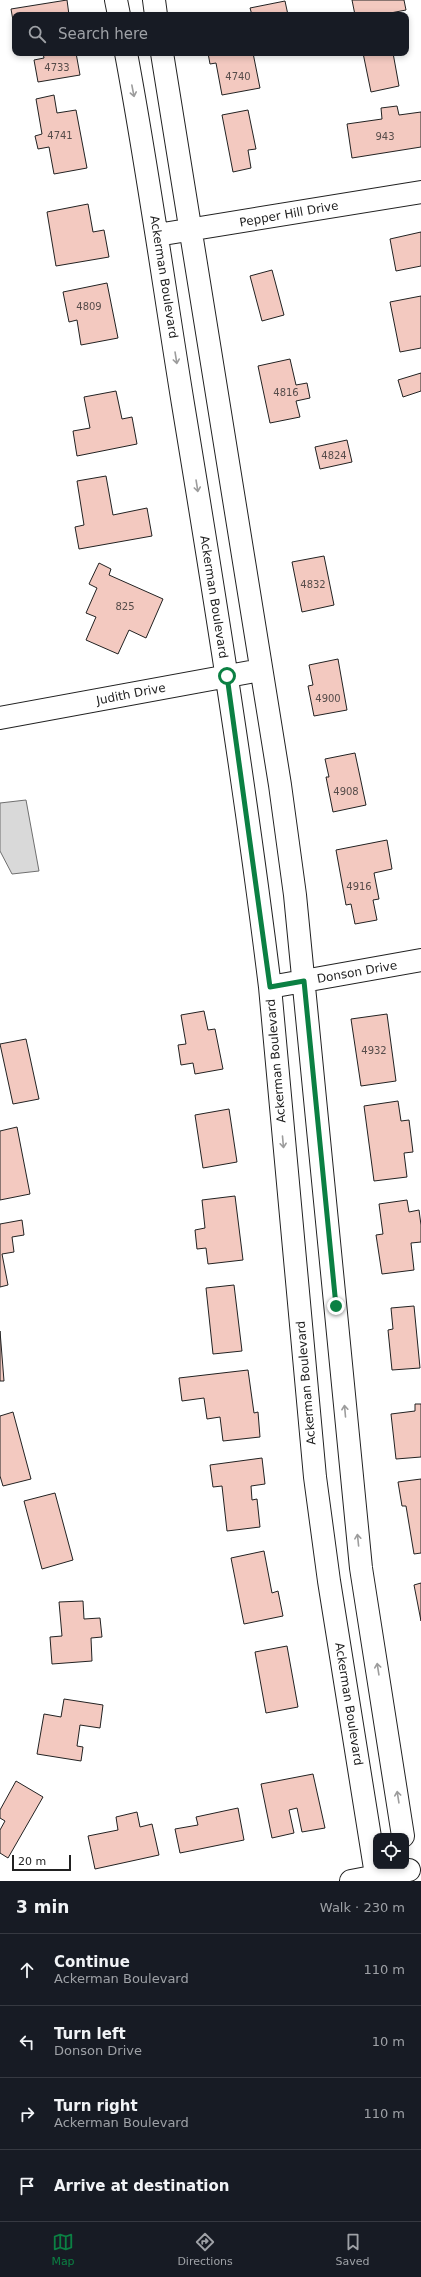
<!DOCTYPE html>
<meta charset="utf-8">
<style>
body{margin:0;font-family:"DejaVu Sans",sans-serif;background:#20242c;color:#f1f3f6}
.controls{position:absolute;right:12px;bottom:12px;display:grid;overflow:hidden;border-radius:8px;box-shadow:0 2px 6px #0003}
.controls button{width:36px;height:36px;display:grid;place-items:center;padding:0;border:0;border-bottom:1px solid #363941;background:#171b24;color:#f1f3f6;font:20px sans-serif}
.scale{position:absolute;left:12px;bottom:10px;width:59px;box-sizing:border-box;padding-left:4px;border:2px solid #222;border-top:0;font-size:11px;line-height:14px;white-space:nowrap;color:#222;-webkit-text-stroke:3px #fff;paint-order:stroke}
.stop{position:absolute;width:12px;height:12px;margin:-9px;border:3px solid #0b8043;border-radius:50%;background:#fff}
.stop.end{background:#0b8043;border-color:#fff;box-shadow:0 1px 4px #0008}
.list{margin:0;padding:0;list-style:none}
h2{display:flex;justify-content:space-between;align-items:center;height:52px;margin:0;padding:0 16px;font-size:17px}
h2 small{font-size:13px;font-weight:400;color:#9ea1a6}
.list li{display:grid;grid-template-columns:26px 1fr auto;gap:12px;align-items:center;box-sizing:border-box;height:72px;padding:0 16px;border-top:1px solid #363941}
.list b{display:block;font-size:15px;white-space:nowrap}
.list p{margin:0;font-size:13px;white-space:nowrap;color:#9ea1a6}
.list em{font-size:13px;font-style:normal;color:#9ea1a6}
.icon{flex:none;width:22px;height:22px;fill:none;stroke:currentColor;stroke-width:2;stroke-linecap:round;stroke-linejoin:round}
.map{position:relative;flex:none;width:421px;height:1881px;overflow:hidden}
.search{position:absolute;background:#171b24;box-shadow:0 2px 6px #0003;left:12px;right:12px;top:12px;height:44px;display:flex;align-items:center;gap:10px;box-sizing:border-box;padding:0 14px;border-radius:8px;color:#9ea1a6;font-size:15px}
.sheet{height:340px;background:#171b24}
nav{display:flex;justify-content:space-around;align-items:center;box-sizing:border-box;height:56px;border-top:1px solid #363941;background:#171b24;font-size:11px;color:#9ea1a6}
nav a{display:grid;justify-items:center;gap:2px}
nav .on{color:#0b8043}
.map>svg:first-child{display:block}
.water{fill:#d9d9d9;stroke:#6f6f6f}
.building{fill:#f3c9c0;stroke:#222}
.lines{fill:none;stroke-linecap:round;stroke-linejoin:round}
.minor-casing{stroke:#222;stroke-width:24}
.minor{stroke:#fff;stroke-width:22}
.oneway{stroke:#9c9c9c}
.route{stroke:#0b8043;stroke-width:5}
.labels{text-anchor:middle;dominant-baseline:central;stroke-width:3;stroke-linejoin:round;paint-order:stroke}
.number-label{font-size:10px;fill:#564c4a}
.street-label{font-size:12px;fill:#222;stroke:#fff}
</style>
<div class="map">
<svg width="421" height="1881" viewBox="0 0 421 1881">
<rect width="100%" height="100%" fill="#fff"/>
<path class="water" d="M26 800 39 871 12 874 0 851V803Z"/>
<path class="building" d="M67 0 69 15H15V32L11 9Z
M352 0H404L406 10 380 15H355Z
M285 1 288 15H252L250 8Z
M43 53H76L80 75 38 82 34 60 44 58Z
M208 53H253L260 88 222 95 216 63 210 64Z
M363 53H393L399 86 371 92Z
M54 95 57 113 76 110 87 168 54 174 49 147 38 149 35 136 42 134 36 99Z
M397 106 399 115 421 112V147L352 158 347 124 382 119 381 108Z
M248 110 256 149 248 150 251 168 233 172 222 115Z
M88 204 93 232 104 230 109 257 56 266 47 212Z
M421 232V266L396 271 390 239Z
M272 270 284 315 262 321 250 276Z
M107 283 118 338 81 345 77 320 69 322 63 292Z
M421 296V348L400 352 390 302Z
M290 359 296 385 307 383 310 398 296 401 300 417 270 423 258 366Z
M421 373V391L403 397 398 380Z
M116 391 122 419 132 417 137 444 77 456 73 431 90 428 84 397Z
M347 440 352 462 320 469 315 447Z
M106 476 113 515 147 508 152 536 79 549 75 527 84 525 77 481Z
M324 556 334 605 302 612 292 562Z
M99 563 111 569 109 575 163 599 146 638 129 630 118 654 86 640 96 617 86 613 97 588 89 584Z
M338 659 347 710 314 716 308 686 313 685 309 665Z
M355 753 366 805 333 812 326 777H329L325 759Z
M387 840 392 869 374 873 379 899 373 900 377 920 355 924 351 904 346 905 336 850Z
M204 1011 208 1030 215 1029 223 1069 195 1074 193 1063 181 1065 178 1045 186 1044 181 1015Z
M387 1014 396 1081 361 1086 351 1019Z
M26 1039 39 1099 13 1104 0 1044Z
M398 1101 401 1121 409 1120 413 1152 404 1153 407 1177 374 1181 364 1106Z
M229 1109 237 1162 203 1168 195 1115Z
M17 1127 30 1194 0 1200V1131Z
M235 1196 243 1260 208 1264 206 1248 197 1249 195 1230 205 1228 202 1200Z
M407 1200 409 1212 419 1210 421 1225V1242L411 1243 414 1270 382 1274 376 1235 383 1234 379 1204Z
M22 1220 24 1235 12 1237 14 1252 2 1254 8 1285 0 1287V1224Z
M234 1285 242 1351 213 1354 206 1288Z
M414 1306 420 1368 392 1370 388 1330 393 1329 391 1308Z
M0 1331 4 1381H0Z
M248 1370 254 1413 258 1412 260 1437 223 1441 220 1417 207 1419 204 1398 182 1401 179 1378Z
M415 1404H421V1457L396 1459 391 1414 415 1411Z
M13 1412 31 1479 3 1486 0 1476V1416Z
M262 1458 265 1484 251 1486 252 1500 257 1499 260 1527 227 1531 222 1486 213 1487 210 1465Z
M421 1479V1553L414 1554 406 1506H402L398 1482Z
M55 1493 73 1560 42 1569 24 1501Z
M264 1551 272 1593 278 1591 283 1616 244 1624 231 1558Z
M421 1583V1621L414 1585Z
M83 1601 84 1619 100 1618 102 1637 91 1638 92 1661 52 1664 50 1637 62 1636 59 1602Z
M287 1646 298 1707 266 1713 255 1652Z
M64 1699 103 1705 100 1728 80 1725 77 1746 83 1747 81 1761 37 1754 44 1714 61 1717Z
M313 1774 325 1828 302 1832 297 1808 289 1810 294 1833 272 1838 261 1784Z
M16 1781 43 1797 8 1858 0 1853V1830L5 1821 0 1818V1810Z
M238 1808 244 1840 180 1853 175 1829 198 1825 196 1817Z
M137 1812 140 1827 152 1824 159 1855 95 1869 88 1836 118 1830 116 1817Z"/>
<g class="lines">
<g class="minor-casing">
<path id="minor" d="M116 0 119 15
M154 0 156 15
M126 53C148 170 164 287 183 404 215 598 246 792 270 987L315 1477 329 1581 377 1881
M162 53 280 785 295 895 361 1568 403 1836
M157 235 421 192
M0 718 261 670
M270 987 421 960
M351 1881 409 1870"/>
</g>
<use href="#minor" class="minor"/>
</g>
<defs><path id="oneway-shaft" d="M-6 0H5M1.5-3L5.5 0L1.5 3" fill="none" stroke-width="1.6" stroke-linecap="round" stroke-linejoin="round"/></defs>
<g class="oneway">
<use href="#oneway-shaft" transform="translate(133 91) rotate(79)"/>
<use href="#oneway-shaft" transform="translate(176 358) rotate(81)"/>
<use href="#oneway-shaft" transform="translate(197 486) rotate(81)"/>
<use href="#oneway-shaft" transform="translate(283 1142) rotate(85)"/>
<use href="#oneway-shaft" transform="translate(345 1411) rotate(-95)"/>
<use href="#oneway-shaft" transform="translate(358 1540) rotate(-96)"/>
<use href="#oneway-shaft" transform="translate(378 1669) rotate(-99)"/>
<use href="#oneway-shaft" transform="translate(398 1797) rotate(-99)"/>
</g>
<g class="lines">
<path class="route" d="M227 676 270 987 304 981 336 1306"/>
</g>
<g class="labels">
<g class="number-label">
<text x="57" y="67">4733</text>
<text x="238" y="76">4740</text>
<text x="60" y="135">4741</text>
<text x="385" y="136">943</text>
<text x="89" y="306">4809</text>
<text x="286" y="392">4816</text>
<text x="334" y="455">4824</text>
<text x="313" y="584">4832</text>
<text x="125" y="606">825</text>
<text x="328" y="698">4900</text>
<text x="346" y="791">4908</text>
<text x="359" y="886">4916</text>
<text x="374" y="1050">4932</text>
</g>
<g class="street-label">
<text transform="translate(289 214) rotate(-10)">Pepper Hill Drive</text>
<text transform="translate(164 277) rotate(81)">Ackerman Boulevard</text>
<text transform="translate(214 597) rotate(81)">Ackerman Boulevard</text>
<text transform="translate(131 694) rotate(-11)">Judith Drive</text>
<text transform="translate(357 972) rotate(-10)">Donson Drive</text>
<text transform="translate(276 1061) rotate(-95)">Ackerman Boulevard</text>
<text transform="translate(306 1383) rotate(-95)">Ackerman Boulevard</text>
<text transform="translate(349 1704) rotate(81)">Ackerman Boulevard</text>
</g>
</g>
</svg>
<div class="controls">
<button><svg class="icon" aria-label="locate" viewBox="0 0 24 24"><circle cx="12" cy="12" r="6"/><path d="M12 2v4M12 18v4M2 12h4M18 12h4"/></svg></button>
</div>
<div class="scale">20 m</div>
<div class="stop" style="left:227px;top:676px"></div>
<div class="stop end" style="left:336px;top:1306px"></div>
<div class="search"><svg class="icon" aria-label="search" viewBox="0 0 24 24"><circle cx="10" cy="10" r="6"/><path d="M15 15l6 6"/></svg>Search here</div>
</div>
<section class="sheet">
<h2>3 min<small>Walk · 230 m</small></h2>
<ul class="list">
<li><svg class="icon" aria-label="ahead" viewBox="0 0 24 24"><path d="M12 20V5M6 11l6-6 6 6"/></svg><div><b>Continue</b><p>Ackerman Boulevard</p></div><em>110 m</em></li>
<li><svg class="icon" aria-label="left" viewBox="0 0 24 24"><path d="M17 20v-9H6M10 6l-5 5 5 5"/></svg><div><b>Turn left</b><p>Donson Drive</p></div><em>10 m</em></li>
<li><svg class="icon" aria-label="right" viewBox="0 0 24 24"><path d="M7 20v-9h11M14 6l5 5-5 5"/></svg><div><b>Turn right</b><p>Ackerman Boulevard</p></div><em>110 m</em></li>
<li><svg class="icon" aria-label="arrive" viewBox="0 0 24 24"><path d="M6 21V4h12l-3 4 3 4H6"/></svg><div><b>Arrive at destination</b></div></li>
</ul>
</section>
<nav>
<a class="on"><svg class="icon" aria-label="map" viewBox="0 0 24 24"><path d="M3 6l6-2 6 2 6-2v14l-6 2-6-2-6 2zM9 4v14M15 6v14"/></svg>Map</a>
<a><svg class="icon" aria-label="directions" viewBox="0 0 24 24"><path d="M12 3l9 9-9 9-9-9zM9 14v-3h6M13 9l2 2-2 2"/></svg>Directions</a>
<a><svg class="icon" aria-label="saved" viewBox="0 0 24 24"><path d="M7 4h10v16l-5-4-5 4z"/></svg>Saved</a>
</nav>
